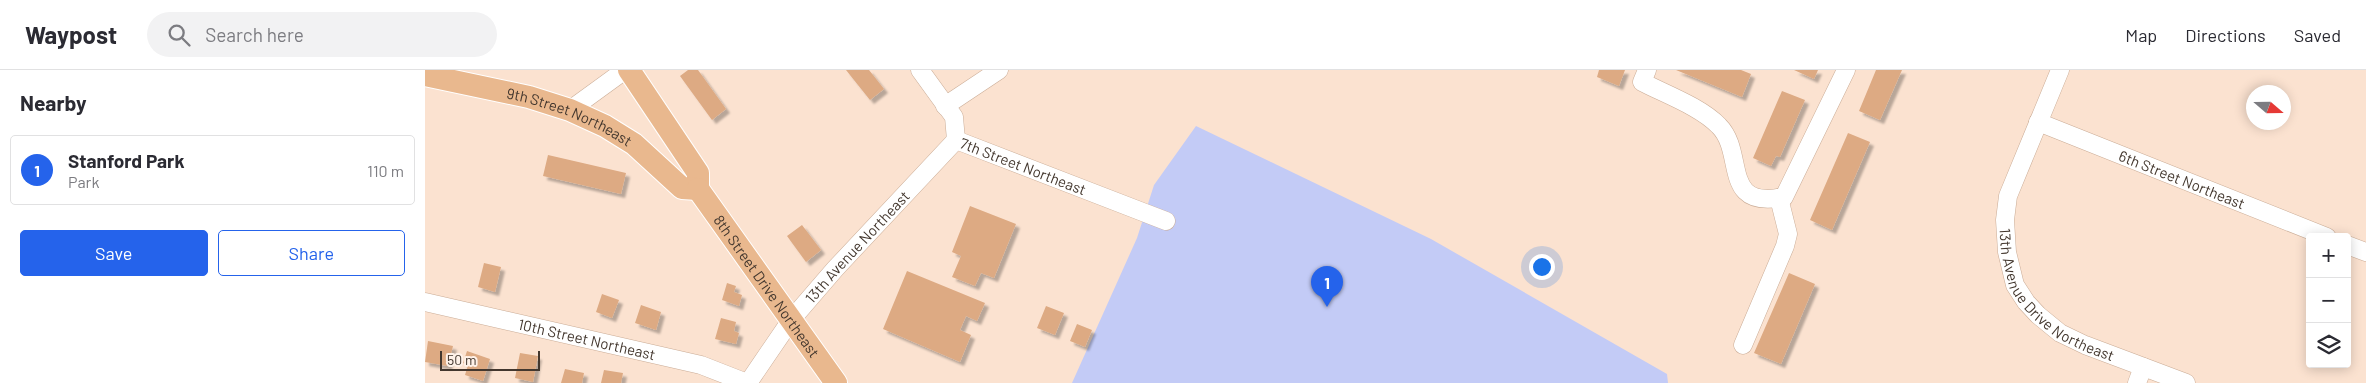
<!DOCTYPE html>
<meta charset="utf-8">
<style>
body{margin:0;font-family:Barlow,sans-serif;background:#f2f2f3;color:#2b2b33}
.controls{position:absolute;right:15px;bottom:15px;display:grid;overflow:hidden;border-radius:5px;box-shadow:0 2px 12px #0003}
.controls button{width:45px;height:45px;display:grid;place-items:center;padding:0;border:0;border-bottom:1px solid #e1e1e2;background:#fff;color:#2b2b33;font:25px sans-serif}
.compass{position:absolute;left:1821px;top:15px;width:45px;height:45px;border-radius:50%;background:#fff;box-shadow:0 2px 12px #0003;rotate:110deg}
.scale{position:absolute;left:15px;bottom:12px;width:100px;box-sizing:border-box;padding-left:5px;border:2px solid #43372e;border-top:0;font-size:14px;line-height:18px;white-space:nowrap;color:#43372e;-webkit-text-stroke:4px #fff2e9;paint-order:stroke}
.you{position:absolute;left:1116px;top:196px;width:18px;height:18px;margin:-12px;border:4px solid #fff;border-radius:50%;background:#1a73e8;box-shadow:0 0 0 8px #1a73e833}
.badge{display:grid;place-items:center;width:32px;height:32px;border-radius:50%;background:#2563eb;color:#fff;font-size:16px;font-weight:700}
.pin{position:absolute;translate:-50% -41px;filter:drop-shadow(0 1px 2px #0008)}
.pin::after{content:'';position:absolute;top:26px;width:18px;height:15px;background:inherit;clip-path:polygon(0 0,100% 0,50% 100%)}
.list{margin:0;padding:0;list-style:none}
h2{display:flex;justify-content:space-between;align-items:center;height:65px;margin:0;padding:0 20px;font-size:21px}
h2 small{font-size:16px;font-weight:400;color:#7c7c81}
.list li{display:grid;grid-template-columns:32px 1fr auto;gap:15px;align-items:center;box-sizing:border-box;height:70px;margin:0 10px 10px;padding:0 10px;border:1px solid #e1e1e2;border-radius:5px}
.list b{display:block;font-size:19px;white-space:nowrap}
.list p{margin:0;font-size:16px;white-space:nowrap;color:#7c7c81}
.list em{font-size:16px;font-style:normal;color:#7c7c81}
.actions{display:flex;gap:10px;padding:15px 20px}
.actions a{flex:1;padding:11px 0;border:1px solid #2563eb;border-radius:5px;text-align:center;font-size:18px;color:#2563eb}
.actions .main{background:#2563eb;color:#fff}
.icon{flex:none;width:28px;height:28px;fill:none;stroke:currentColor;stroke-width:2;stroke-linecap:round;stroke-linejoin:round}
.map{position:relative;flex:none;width:1941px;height:313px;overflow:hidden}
header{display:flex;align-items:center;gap:30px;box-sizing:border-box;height:70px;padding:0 25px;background:#fff;border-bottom:1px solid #e1e1e2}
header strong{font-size:24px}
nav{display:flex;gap:28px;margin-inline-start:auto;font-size:18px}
.search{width:350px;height:45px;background:#f2f2f3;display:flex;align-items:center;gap:12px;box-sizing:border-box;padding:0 18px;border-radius:28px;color:#7c7c81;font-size:19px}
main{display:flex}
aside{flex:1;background:#fff}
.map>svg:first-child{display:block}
.green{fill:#c3cbf6}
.building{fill:#ddaa83;filter:url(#shadow)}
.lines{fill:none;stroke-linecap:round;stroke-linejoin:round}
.minor-casing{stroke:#caac96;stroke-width:19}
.major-casing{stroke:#fff;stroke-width:24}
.minor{stroke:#fff;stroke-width:18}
.major{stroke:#e9b88e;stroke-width:22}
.labels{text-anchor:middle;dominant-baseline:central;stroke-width:4.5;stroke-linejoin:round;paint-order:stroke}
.street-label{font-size:15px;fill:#43372e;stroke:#fff2e9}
</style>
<header>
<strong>Waypost</strong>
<div class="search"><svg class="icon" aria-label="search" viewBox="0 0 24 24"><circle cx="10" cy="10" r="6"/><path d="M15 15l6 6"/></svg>Search here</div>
<nav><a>Map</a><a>Directions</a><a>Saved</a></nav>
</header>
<main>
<aside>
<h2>Nearby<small></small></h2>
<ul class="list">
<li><span class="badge">1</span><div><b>Stanford Park</b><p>Park</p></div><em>110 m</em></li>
</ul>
<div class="actions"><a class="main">Save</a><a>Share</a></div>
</aside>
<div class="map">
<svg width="1941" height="313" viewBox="0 0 1941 313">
<defs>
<filter id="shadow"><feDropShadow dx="4" dy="4" stdDeviation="1" flood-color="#0004"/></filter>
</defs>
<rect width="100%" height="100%" fill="#fbe2d0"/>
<path class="green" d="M771 56 1006 169 1242 304 1243 313H647L712 168 729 115Z"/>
<path class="building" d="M263 0H273L301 39 287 50 255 6Z
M421 0H444L459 19 445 30Z
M1174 0H1200L1194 16 1172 7Z
M1251 0H1316L1326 4 1317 27Z
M1369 0H1393L1389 9Z
M1451 0H1477L1455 50 1434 41Z
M1357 21 1380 30 1355 87 1351 86 1346 96 1328 88Z
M1423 63 1445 72 1407 160 1385 150Z
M123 85 201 103 196 124 118 106Z
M545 136 591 154 569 208 556 203 550 216 527 207 536 186 527 182Z
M377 155 396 180 381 192 362 166Z
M59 193 76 197 70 222 53 217Z
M482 201 560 233 552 251 541 246 535 260 546 265 535 292 458 259Z
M1364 203 1390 214 1356 294 1329 283Z
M302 213 311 216 309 222 317 225 314 236 297 230Z
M177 224 194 230 187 248 171 242Z
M216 235 236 242 231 260 210 253Z
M621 236 639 243 630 265 612 258Z
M296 248 311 252 309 261 314 263 311 274 290 269Z
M652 254 667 260 660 277 645 271Z
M3 271 28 276 23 296 0 292Z
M42 281 65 289 58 311 40 305 43 295 38 293Z
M95 283 113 286 108 312 90 308Z
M140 299 159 303 157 313H136Z
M179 300 198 303 196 313H176Z"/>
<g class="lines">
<g class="minor-casing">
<g id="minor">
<path d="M495 0 529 47 531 70"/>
<path d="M1222 0 1217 12C1240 24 1276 37 1294 56 1321 83 1295 140 1359 127L1421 0"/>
<path id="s1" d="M1635 0 1583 126 1580 150 1582 182 1590 215 1601 232 1613 245 1635 263 1660 275 1761 313"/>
<path d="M520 36 574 0"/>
<path d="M145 40 200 0"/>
<path id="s2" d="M1613 52 1902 167"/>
<path id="s3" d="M531 70 741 151"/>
<path d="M1922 175 1941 182"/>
<path id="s4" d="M0 232 276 295 322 313"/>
<path d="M1318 275 1360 176 1363 164 1354 128"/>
<path id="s5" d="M323 313 366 250 410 199 531 70"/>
<path d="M1712 313 1718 297"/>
</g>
</g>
<g class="major-casing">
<g id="major">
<path d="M204 0 273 103V119"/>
<path id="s6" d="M0 5 104 27 145 40 180 56 209 74 257 118 273 119"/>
<path id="s7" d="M273 119 411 313"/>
</g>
</g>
<use href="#minor" class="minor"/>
<use href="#major" class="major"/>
</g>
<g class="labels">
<g class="street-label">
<text stroke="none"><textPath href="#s6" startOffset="151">9th Street Northeast</textPath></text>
<text stroke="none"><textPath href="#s3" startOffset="72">7th Street Northeast</textPath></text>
<text stroke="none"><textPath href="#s2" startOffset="155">6th Street Northeast</textPath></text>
<text stroke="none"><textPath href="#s5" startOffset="175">13th Avenue Northeast</textPath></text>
<text stroke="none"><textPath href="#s7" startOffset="119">8th Street Drive Northeast</textPath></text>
<text stroke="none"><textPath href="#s1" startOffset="260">13th Avenue Drive Northeast</textPath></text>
<text stroke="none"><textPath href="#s4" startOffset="166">10th Street Northeast</textPath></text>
</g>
</g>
</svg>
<div class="controls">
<button>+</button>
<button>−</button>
<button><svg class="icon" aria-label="layers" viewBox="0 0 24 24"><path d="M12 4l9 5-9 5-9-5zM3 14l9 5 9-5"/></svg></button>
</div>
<svg class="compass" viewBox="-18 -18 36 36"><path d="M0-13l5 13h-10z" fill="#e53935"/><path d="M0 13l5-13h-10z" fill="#7c7c81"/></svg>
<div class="scale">50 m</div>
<div class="you"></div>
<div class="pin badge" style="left:902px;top:237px">1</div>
</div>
</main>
